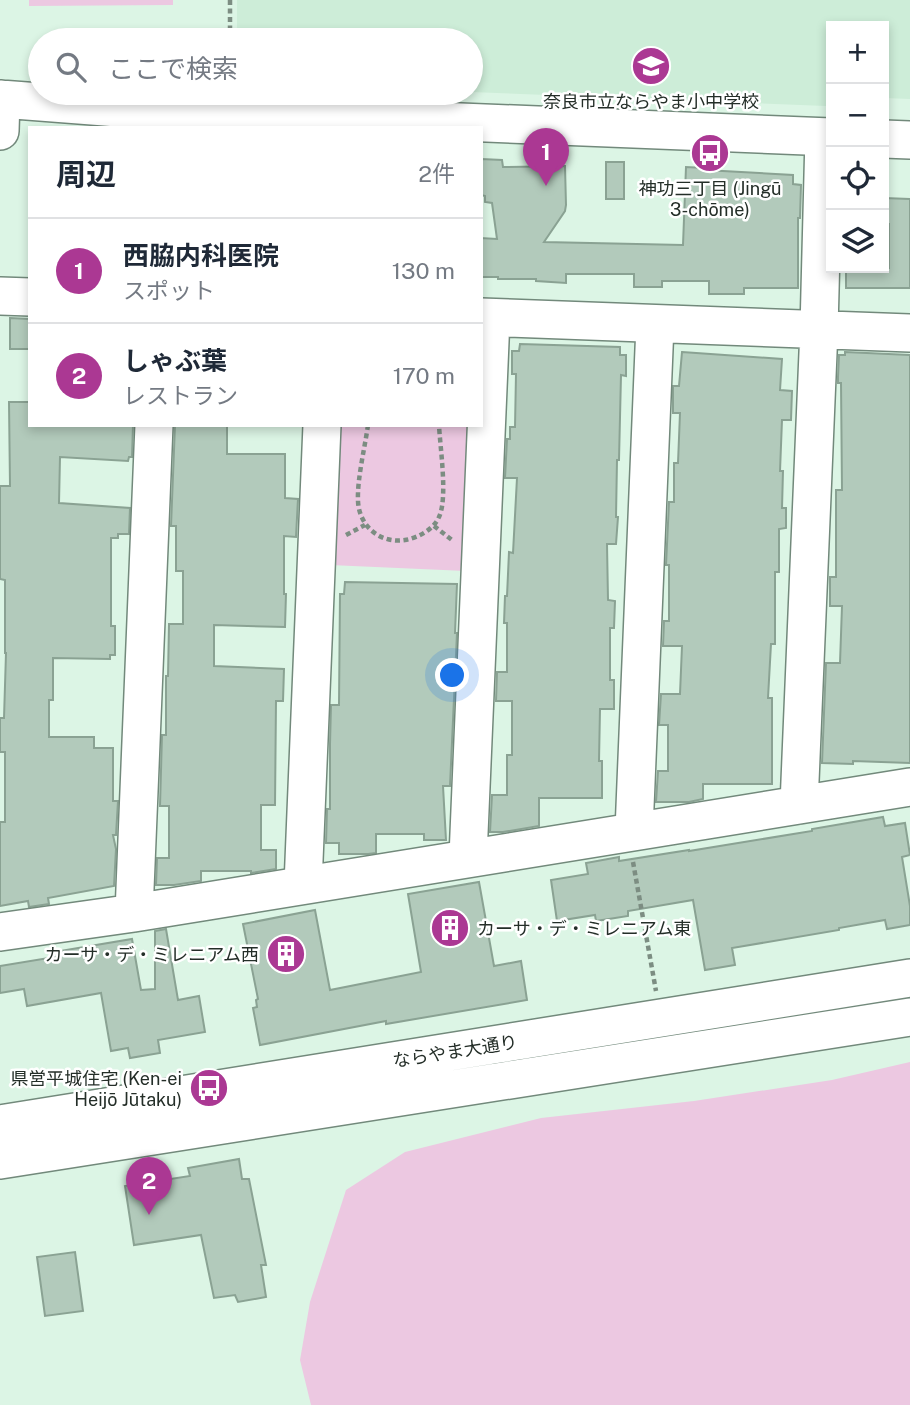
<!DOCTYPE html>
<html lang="ja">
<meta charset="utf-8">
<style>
body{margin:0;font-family:"Public Sans","Noto Sans JP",sans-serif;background:#f6f6f7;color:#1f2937}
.controls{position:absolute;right:21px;top:21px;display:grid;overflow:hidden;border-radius:0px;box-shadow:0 4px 10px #0003}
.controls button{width:63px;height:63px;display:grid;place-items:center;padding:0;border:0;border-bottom:2px solid #e0e1e3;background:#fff;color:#1f2937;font:35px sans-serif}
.you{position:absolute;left:453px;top:676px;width:24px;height:24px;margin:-18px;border:5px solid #fff;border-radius:50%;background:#1a73e8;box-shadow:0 0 0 10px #1a73e833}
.badge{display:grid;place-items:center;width:46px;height:46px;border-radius:50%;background:#ab3893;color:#fff;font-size:23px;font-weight:700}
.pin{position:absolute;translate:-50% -58px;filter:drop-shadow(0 2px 4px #0008)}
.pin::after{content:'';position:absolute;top:37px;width:24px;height:21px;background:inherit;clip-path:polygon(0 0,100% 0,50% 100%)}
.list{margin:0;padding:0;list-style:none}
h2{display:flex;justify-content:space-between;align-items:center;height:91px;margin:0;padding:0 28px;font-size:30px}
h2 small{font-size:23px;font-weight:400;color:#747a83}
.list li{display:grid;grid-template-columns:46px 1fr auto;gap:21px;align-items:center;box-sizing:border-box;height:105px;padding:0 28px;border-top:2px solid #e0e1e3}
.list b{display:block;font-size:26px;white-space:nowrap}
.list p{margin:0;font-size:23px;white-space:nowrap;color:#747a83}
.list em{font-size:23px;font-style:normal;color:#747a83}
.icon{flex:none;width:38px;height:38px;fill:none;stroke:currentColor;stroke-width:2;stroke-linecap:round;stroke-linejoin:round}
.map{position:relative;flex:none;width:910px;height:1405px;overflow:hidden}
.search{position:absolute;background:#fff;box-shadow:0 4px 10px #0003;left:28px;top:28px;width:455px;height:77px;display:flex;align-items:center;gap:18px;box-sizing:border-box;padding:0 24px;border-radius:38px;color:#747a83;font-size:26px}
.panel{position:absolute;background:#fff;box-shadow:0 4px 10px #0003;left:28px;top:126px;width:455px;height:301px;border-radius:0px}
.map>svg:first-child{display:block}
.built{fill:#cdedd8}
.green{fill:#ecc8e1}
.building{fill:#b2cabb;stroke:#8aa293;stroke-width:2}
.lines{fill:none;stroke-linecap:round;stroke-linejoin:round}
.minor-casing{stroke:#72897b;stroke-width:40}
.path{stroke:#7c8d82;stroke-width:4.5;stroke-dasharray:5 3.5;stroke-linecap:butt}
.minor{stroke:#fff;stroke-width:37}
.labels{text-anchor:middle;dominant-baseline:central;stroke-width:5;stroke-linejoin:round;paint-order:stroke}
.poi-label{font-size:18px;fill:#242e28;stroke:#fff}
.street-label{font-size:18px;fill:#242e28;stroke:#fff}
</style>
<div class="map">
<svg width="910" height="1405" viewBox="0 0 910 1405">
<rect width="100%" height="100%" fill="#dcf5e5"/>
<path class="built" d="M237 0H910V99L884 98V26H831V105L826 106 471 92V40H237Z"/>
<path class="green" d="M29 0H173V5L29 6Z
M334 425H473L466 571 330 565Z
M910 1062V1405H311L300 1360 310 1302 346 1190 405 1152 541 1118 694 1101 832 1080Z"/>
<path class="building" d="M481 159 502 160 503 167 565 166 566 205 565 211 544 242 683 245 686 167 705 168V170L793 175V184L801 185 800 218H798V288H744V294H709V281H662V287H634V274H566V283L536 281V279H498V277H481V238L497 239 492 203 485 202V196L481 195Z
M606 162H624V199H606Z
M884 198 910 199V288H846V268H889V224H884Z
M10 318 30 319V349H10Z
M520 344 620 347V355H626V376L621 375 619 460H617L616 517H618L616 544H607L608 600 615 601 614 628H610V680H614V709H600L599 761H602V798H539V826L503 832H490L492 795H507V755H512V701H496L497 672H507V623H504L505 596H507L509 552 513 553 517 478H505L507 439H510V427H515L516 374H512V351H519Z
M682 352 782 359 780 390 792 391 791 420H782L780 471H783L782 508H786V528L779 529V572H775V644H771L768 698H772V784H703V799L689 802H656L658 771H668V725H659L661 694H680L682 646H663L664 621H669V565H666L669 502H674V463H678L680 413H673V386H679Z
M845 352 910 355V763L853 761V764L822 763 826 663H840L842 606H830V577H836V490H842L841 383H838V377L839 355H845Z
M9 402H30V425H133L132 457H129L128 461 60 457 59 503 130 508 129 534H118V538H111V626H115V655H110V659L53 658V700H49V737H94V748H113V801H118L116 835H113L116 849 114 886 48 898 49 904 29 907 28 901 0 906V822H5V752H0V718H4L6 653H5V580L0 579V486H10Z
M175 425H227V454H285V498L298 499 296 537 284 536V594H286L285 627 214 625V666L284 669 283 701H276L275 805H261V850H276V869L251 873V871H201V881L174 885H156L157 858H169V806H160L162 735H166V676H168L169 624H183V571H176V526H171Z
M345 582 457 584 455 633H457L450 786H443L446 840H424V834H376V853L368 854H339V843H326L327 809H330V744L331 705H339L340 594H344Z
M883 817 885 826 905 823 910 855 902 857 910 906V925L887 929 885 920 839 928V930L732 948 735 965 705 970 693 900 628 911V916L596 921 595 915 557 921 551 880 588 874 586 863 619 857V861L689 850V851L812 831V829Z
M479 882 494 966 521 961 527 1000 386 1024V1021L260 1045 253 1008 257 1007 256 1000 258 999 243 924 315 910 330 990 421 972 408 894Z
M166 929 178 1000 199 996 205 1032 158 1040 160 1053 130 1058 128 1048 111 1051 101 993 27 1006 24 989 0 993V966L61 956 60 951 132 939 141 990 155 989V931Z
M239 1159 242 1179H249L266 1265H261L266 1297 238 1302 235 1295 214 1298 201 1235 134 1245 125 1186 190 1176 188 1168Z
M75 1252 83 1311 45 1316 37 1257Z"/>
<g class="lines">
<g class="minor-casing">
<path id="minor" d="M0 99 118 108 831 137
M0 131 1 99
M884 139 910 140
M0 296 30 297
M481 317 910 333
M799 805 819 329 824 137
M634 831 655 325
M468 857 491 318
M303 885 322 425
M134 913 154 425
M0 932 134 913 910 787
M0 1124 910 978
M0 1160 910 1017"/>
</g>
<path class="path" d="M230 0V40
M368 425C365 447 357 479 358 501 359 526 380 544 405 540 418 538 434 529 439 517 448 498 440 447 439 425
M434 526 452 540
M346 535 365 525
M633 862 656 991"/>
<use href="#minor" class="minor"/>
</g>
<defs>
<g id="school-disc" transform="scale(2.0125)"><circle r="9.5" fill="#ab3893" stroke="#fff"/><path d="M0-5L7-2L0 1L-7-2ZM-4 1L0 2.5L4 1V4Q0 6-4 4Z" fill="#fff"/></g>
<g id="bus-disc" transform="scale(2.0125)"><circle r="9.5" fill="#ab3893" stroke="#fff"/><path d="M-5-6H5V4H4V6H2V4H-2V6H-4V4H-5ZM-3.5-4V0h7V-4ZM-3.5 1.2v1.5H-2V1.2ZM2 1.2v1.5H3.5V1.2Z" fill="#fff"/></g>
<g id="building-disc" transform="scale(2.0125)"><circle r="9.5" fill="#ab3893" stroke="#fff"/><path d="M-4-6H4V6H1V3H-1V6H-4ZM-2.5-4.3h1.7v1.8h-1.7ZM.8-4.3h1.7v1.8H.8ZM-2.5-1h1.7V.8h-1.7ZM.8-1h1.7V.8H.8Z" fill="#fff"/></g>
</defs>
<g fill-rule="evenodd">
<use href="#school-disc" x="651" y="66"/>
<use href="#bus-disc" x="710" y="153"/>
<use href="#building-disc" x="450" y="928"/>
<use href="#building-disc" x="286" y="954"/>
<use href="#bus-disc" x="209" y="1088"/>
</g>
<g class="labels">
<g class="poi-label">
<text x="651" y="101">奈良市立ならやま小中学校</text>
<text x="710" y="188">神功三丁目 (Jingū<tspan x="710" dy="21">3-chōme)</tspan></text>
<text x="477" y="928" text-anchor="start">カーサ・デ・ミレニアム東</text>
<text x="259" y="954" text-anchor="end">カーサ・デ・ミレニアム西</text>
<text x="182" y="1078" text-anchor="end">県営平城住宅 (Ken-ei<tspan x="182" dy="21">Heijō Jūtaku)</tspan></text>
</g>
<g class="street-label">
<text transform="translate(455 1051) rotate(-9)">ならやま大通り</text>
</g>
</g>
</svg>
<div class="controls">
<button>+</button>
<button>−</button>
<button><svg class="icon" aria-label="locate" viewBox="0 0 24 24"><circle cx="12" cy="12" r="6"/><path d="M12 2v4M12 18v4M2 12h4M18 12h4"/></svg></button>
<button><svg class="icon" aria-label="layers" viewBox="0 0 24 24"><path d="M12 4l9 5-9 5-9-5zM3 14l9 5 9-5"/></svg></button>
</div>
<div class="you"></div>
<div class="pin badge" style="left:546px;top:186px">1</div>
<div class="pin badge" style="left:149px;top:1215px">2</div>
<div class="search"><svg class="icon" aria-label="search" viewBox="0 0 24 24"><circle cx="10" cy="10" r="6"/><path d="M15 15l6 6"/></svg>ここで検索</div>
<section class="panel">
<h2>周辺<small>2件</small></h2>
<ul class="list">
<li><span class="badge">1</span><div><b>西脇内科医院</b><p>スポット</p></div><em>130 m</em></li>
<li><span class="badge">2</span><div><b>しゃぶ葉</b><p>レストラン</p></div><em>170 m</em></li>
</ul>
</section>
</div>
